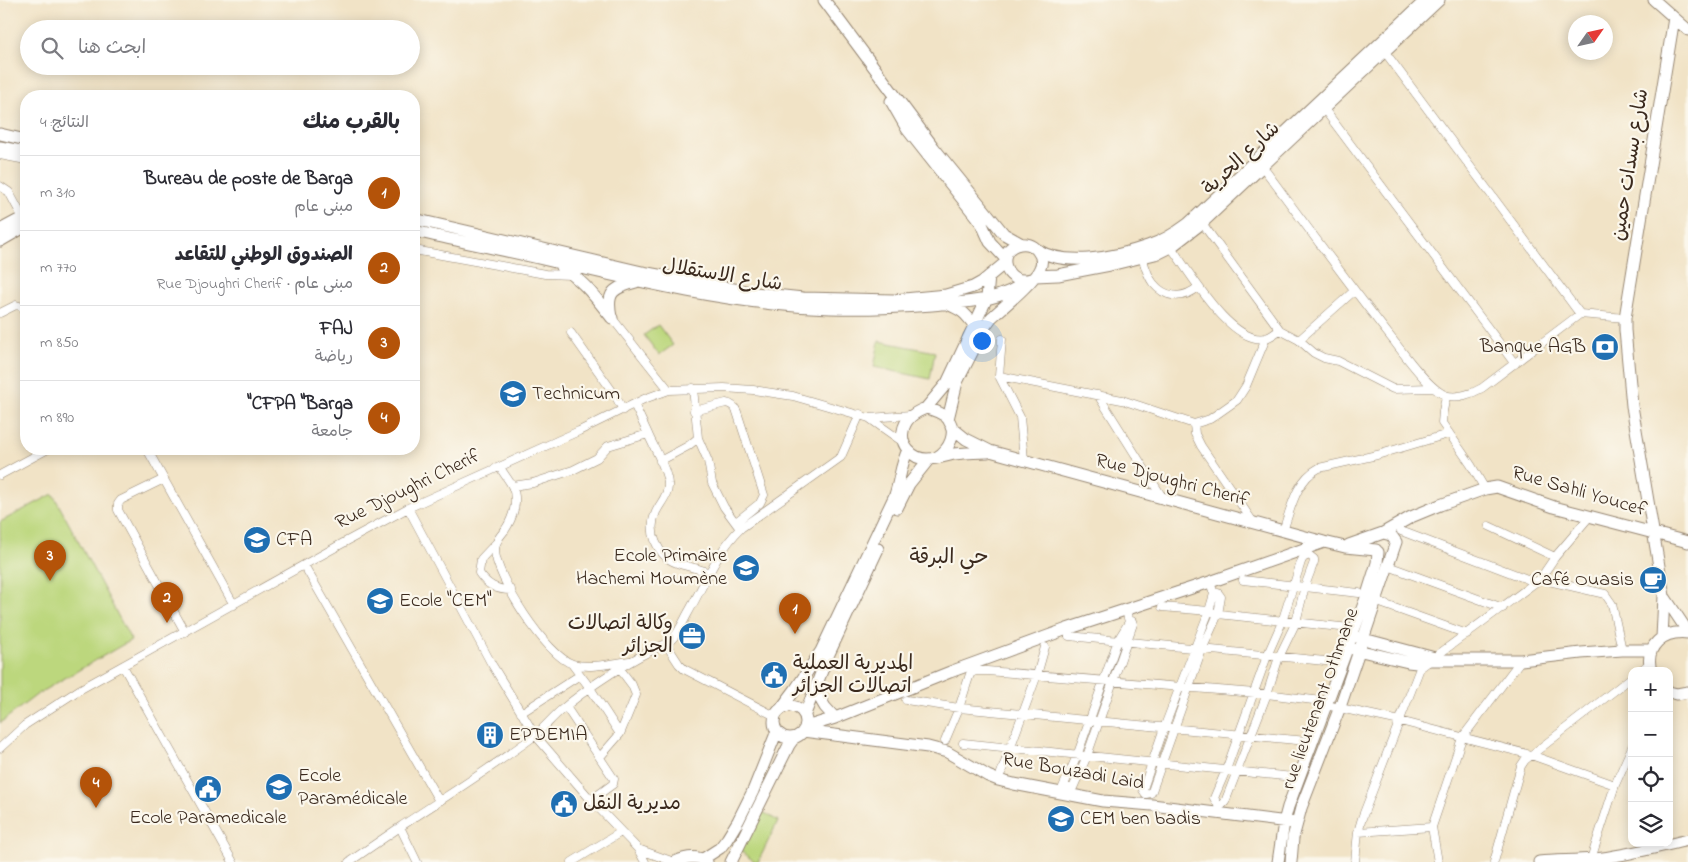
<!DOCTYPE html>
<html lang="ar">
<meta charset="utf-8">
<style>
body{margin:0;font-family:"Indie Flower","Playpen Sans Arabic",sans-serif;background:#f7f7f7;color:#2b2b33;direction:rtl}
.controls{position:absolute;right:15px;bottom:15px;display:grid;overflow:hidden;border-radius:10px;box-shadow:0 2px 12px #0003}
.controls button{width:45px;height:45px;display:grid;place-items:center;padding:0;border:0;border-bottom:1px solid #e1e1e2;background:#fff;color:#2b2b33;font:25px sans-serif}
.compass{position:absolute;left:1568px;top:15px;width:45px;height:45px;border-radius:50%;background:#fff;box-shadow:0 2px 12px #0003;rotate:56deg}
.you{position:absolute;left:981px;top:340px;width:18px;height:18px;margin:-12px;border:4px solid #fff;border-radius:50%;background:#1a73e8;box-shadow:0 0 0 8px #1a73e833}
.badge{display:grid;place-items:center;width:32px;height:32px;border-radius:50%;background:#b45309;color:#fff;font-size:16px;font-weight:700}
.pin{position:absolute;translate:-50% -41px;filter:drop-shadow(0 1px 2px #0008)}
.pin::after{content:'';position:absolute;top:26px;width:18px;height:15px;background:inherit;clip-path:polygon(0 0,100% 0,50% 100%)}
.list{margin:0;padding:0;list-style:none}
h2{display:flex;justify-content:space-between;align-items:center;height:65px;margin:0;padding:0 20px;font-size:21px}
h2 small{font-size:16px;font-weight:400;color:#7c7c81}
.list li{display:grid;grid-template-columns:32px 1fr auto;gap:15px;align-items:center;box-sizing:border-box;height:75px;padding:0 20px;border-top:1px solid #e1e1e2}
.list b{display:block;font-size:19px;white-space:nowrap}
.list p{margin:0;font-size:16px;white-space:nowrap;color:#7c7c81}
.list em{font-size:16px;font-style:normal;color:#7c7c81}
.icon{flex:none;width:28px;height:28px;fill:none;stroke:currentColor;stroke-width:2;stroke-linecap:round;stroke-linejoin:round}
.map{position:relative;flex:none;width:1688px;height:862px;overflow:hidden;direction:ltr}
.search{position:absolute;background:#fff;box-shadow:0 2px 12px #0003;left:20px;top:20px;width:400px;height:55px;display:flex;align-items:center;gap:12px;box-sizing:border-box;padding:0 18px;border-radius:28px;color:#7c7c81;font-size:19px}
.panel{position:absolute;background:#fff;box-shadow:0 2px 12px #0003;left:20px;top:90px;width:400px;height:365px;border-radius:20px;direction:rtl}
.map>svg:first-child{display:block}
.green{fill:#bcd77d;stroke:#7c804e}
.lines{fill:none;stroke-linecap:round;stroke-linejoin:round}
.street-casing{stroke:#968672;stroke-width:9}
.secondary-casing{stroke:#968672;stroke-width:13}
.street{stroke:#fff;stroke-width:8}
.secondary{stroke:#fff;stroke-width:11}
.labels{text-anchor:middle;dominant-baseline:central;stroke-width:4.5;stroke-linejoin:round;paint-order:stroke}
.street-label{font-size:20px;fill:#3b2a1e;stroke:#fbf7ec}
.poi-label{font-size:20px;fill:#3b2a1e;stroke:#fbf7ec;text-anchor:start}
.neighbourhood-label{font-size:21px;fill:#3b2a1e;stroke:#fbf7ec}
</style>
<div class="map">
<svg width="1688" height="862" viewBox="0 0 1688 862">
<rect width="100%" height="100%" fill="#fbf7ec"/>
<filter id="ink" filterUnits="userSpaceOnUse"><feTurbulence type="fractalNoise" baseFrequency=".02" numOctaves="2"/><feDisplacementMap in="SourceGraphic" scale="10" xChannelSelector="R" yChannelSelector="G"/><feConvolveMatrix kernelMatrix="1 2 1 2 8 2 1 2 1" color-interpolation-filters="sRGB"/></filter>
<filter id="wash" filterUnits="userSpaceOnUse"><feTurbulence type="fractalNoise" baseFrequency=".0096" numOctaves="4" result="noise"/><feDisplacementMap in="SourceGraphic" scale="20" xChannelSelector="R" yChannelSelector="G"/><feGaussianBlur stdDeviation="1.12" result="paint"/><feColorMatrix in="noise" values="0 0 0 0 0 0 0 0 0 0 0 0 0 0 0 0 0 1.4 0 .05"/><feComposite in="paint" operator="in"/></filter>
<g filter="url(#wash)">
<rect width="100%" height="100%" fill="#f1e3c6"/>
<path class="green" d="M658 325 673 345 659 355 644 335Z
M879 341 935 352 930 379 874 367Z
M53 494 131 640 39 693 0 723V522Z
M758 809 778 821 758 862H755L738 849Z"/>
</g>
<g filter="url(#ink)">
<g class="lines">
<g class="street-casing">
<path id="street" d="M1385 52 1580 314 1625 318
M1324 109 1515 364
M0 155 26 160
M1262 166C1305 224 1348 283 1393 340 1404 354 1429 389 1445 395 1456 399 1472 394 1482 388L1580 314
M0 186 9 192 24 220
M1202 223 1280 330 1299 340 1314 353 1324 358 1338 361 1393 389 1433 388
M1171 247C1189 271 1231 346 1266 338 1271 337 1276 332 1280 330
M414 250 545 274 571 275
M1142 257C1145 266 1147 275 1153 283 1165 298 1183 300 1198 287
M0 313 16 305 23 307 26 313
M612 318 669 390
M571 333 615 395 623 410
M1002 339 999 376 1020 417 1024 460
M1299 340 1354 291
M999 376 1122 400 1194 424 1210 419 1237 400 1246 386 1266 338
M693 388 698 438 708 461 712 483 724 507 738 526
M1098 395 1162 497
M1446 396 1443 411 1442 423 1471 465 1485 489
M694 411 726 403C732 404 735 407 737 412L764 495 760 503 736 522
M869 418 911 415
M1194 424 1195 434 1201 446 1253 522
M648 434C654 448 667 469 668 484 669 495 660 503 656 512 647 531 657 556 677 563 688 567 699 568 710 573
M147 449 234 605
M660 461 688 446 698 438
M500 467C503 473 509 480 512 486 519 500 513 518 505 530 500 536 495 542 495 550 495 576 547 657 573 664 590 669 613 663 630 661
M0 475 48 449
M164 479 121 500 118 504V510L185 632
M512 486 533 483 573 470 597 458 608 446 648 434 634 404
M408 508 491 663 535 735 591 800 638 849 645 862
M1489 526 1555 557 1540 579 1605 594 1612 604 1622 650
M1283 531C1291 508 1296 480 1319 468L1377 455 1448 434
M1401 531 1535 582
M496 543 481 559 479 573C487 585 496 590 511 590
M1309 555 1314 559V562L1305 586 1296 622 1279 657 1267 694 1225 802 1222 805H1218L1214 798 1226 770 1267 656 1282 622 1301 562 1303 558Z
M1555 557 1590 516
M304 565 439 801
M1388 566 1503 608
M1243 580 1359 593
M1210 582 1214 594 1209 611 1164 728 1144 786 1143 790 1146 794 1151 793 1152 791 1202 650 1218 614 1221 597 1218 593 1214 594
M1372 600 1467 634
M1162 607 1209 611 1218 614 1350 628
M1126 610 1129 622 1132 621 1133 624 1087 756 1073 788 1063 787 1077 756 1118 640 1129 622
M1069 636 1335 662
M572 664 590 688 620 734 600 757
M123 666 233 862
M620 669 632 685 636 695 620 734
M1640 671 1649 664
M906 700 959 708 1307 741
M1326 705 1400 721 1531 755 1615 785
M566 707 614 779 613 784 591 800
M521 713 580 675
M775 716 684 669 679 664 666 644C677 637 682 624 688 613 704 585 717 551 741 528L841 457 860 414
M945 741 959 708 970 674 975 671H987L1267 694 1321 701
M963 743 1293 777
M0 748 25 725 79 690 345 542 408 508 579 431 644 399 669 390 724 388 753 390 793 396 869 418 903 442
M1001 773 1037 675 1045 647
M1358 832 1432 827
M638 849 674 862
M1591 859 1615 785 1632 747
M349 862 400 827
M417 862 400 827C445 797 490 769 533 737 543 729 551 719 560 711 588 687 633 657 666 644
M572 862 621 832
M1355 862 1358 832 1362 818 1420 668 1540 579
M1438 862 1432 827 1462 738 1521 660
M1494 862 1521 766 1525 760 1632 677"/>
</g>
<g class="secondary-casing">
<path id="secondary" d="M824 0 934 148 1004 234 1020 243
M1654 0 1688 30
M891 101 907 129 982 224 990 242 1005 258
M0 134 26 140
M0 147 26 152
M414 219 642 272 755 293 803 298 894 300 946 295 973 287 982 282 1005 263
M0 230 26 216
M414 231C459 241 505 250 551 261 637 281 723 302 811 307 852 310 892 308 932 305 963 302 1002 302 1026 281
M0 241 26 226
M1036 249C1065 268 1117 257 1148 246 1163 241 1176 233 1188 224L1426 0
M561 267C584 281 595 297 612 318
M1035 276 1058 275 1110 265 1159 253 1171 247 1202 223 1439 0
M947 304C962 310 965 313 974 325
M611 317C606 292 613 288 636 282
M926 408 947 383 987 298 989 276
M948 419 957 382 986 325 991 318C1002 308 1036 280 1040 268 1043 262 1041 255 1037 250 1033 245 1026 243 1020 244 994 248 1004 287 1031 279
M951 427 966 439 990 451 1324 542 1345 547 1376 550
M937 457C949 450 958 433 948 419 943 413 934 410 926 408 915 412 905 418 903 431 900 445 912 459 927 459 936 459 945 456 954 454 965 453 977 452 988 452
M897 508 909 484 929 459
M1383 533 1411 517 1440 505 1485 489 1497 487 1554 507 1688 542
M1664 596 1688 632
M1356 637 1435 658
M1662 638 1664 596 1632 406 1625 330V318L1674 18
M1353 649 1408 662 1417 663 1430 660H1521L1581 653 1622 650H1651
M1651 671C1644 645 1664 630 1688 633
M815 690 825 707 835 718
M1669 692 1677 694 1688 692
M774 722a16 16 0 1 1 32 0a16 16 0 1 1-32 0Z
M780 710 795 690 821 651 895 495C900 480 901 463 908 450
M805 714 827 658 878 549
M806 727 835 718 950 672 1067 629 1210 582 1324 542
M803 731 928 747 947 752 988 776 998 780 1014 784 1103 801 1152 805 1296 823
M703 859 720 848 727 839 738 821 753 791 777 731
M675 862C686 857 697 855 707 862
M731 862 789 745 794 738
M1278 862 1284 822 1288 807 1366 598 1377 563 1378 552
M1291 862 1293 838 1301 808 1340 707 1396 542 1391 535 1383 533 1349 545
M1539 862C1557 860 1575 861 1593 859 1625 856 1657 847 1688 840"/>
</g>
<use href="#street" class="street"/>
<use href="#secondary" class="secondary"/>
</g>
</g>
<defs>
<g id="bank-disc" transform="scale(1.4375)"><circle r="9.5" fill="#1f6fb2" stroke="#fbf7ec"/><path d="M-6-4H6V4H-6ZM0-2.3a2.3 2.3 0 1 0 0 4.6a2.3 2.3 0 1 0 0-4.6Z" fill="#fff"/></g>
<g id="school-disc" transform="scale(1.4375)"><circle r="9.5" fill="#1f6fb2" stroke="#fbf7ec"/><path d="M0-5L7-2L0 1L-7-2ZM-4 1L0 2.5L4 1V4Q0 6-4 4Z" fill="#fff"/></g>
<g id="university-disc" transform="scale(1.4375)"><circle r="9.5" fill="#1f6fb2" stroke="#fbf7ec"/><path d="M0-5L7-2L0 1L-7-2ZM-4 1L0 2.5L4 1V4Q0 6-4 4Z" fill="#fff"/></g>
<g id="cafe-disc" transform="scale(1.4375)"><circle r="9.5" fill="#1f6fb2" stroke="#fbf7ec"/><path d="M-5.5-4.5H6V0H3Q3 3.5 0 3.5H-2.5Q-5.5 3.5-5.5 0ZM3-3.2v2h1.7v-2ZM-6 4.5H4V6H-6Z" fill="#fff"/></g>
<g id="office-disc" transform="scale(1.4375)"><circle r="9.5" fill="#1f6fb2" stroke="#fbf7ec"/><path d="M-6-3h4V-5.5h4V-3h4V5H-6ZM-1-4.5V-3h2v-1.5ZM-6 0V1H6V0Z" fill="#fff"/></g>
<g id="civic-disc" transform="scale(1.4375)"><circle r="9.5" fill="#1f6fb2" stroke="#fbf7ec"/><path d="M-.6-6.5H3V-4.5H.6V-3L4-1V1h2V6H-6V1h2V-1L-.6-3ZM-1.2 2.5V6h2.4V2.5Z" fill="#fff"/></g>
<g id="building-disc" transform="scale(1.4375)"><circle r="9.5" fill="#1f6fb2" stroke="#fbf7ec"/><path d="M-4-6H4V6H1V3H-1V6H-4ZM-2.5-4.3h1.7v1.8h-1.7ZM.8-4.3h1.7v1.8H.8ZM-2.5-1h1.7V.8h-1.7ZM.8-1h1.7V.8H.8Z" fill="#fff"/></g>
</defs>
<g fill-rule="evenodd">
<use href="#bank-disc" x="1605" y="347"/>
<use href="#school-disc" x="513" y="394"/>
<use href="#university-disc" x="257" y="540"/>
<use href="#school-disc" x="746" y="568"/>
<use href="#cafe-disc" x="1653" y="580"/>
<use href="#school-disc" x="380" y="601"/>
<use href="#office-disc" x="692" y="636"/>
<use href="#civic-disc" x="774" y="675"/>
<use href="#building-disc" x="490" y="735"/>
<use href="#university-disc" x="279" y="787"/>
<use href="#civic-disc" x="208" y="789"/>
<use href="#civic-disc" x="564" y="804"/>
<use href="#school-disc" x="1061" y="819"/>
</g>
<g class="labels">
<g class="street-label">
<text transform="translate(1242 159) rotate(-43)">شارع الحرية</text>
<text transform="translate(1631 165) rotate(-81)">شارع بسدات حمين</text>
<text transform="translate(722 276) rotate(9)">شارع الاستقلال</text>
<text transform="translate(1172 481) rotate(15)">Rue Djoughri Cherif</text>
<text transform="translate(408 490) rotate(-26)">Rue Djoughri Cherif</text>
<text transform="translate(1579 492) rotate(16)">Rue Sahli Youcef</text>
<text transform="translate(1321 699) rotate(-70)">rue lieutenant Othmane</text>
<text transform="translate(1073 772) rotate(10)">Rue Bouzadi Laid</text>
</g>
<g class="poi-label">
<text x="1586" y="347" text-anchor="end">Banque AGB</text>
<text x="532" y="394">Technicum</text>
<text x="276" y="540">CFA</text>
<text x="727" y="556" text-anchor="end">Ecole Primaire<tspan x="727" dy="23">Hachemi Moumène</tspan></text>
<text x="1634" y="580" text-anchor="end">Café Ouasis</text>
<text x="399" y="601">Ecole "CEM"</text>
<text x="673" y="624" text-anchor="end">وكالة اتصالات<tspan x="673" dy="23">الجزائر</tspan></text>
<text x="793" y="664">المديرية العملية<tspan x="793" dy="23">اتصالات الجزائر</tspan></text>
<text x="509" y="735">EPDEMIA</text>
<text x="298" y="776">Ecole<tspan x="298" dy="23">Paramédicale</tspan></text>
<text x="583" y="804">مديرية النقل</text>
<text x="208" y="818" text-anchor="middle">Ecole Paramedicale</text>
<text x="1080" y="819">CEM ben badis</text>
</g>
<g class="neighbourhood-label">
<text x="949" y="558">حي البرقة</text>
</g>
</g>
</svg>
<div class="controls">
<button>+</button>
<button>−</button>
<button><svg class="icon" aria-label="locate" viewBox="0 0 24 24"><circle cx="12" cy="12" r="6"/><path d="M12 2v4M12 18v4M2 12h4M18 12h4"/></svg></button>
<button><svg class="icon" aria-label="layers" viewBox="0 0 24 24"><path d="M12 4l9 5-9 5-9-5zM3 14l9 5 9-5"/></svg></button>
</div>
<svg class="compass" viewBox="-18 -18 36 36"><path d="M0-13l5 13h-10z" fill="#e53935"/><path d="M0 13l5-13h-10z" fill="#7c7c81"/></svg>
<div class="you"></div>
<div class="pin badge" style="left:795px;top:634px">1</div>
<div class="pin badge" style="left:167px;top:623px">2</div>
<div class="pin badge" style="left:50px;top:581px">3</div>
<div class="pin badge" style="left:96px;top:808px">4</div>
<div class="search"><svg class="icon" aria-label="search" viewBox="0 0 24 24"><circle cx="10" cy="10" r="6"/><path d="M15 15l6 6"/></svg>ابحث هنا</div>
<section class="panel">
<h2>بالقرب منك<small>النتائج: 4</small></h2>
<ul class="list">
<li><span class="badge">1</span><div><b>Bureau de poste de Barga</b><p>مبنى عام</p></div><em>310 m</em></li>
<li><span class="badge">2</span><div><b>الصندوق الوطني للتقاعد</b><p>مبنى عام · Rue Djoughri Cherif</p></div><em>770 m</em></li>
<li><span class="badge">3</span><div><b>FAJ</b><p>رياضة</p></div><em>850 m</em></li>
<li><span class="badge">4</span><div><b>CFPA &quot;Barga&quot;</b><p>جامعة</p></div><em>890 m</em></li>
</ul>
</section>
</div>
